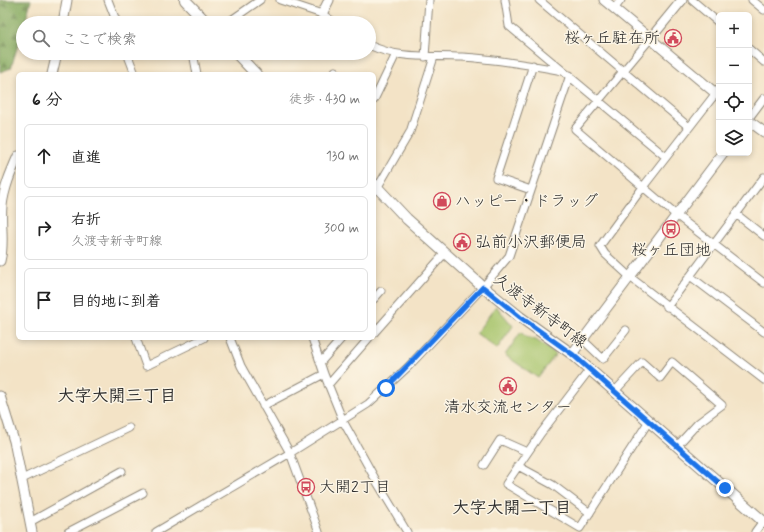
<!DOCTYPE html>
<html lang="ja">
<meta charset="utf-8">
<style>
body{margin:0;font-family:Mynerve,"Klee One",sans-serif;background:#f2f2f2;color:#222}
.controls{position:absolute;right:12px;top:12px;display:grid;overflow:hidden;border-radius:6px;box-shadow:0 2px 6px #0003}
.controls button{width:36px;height:36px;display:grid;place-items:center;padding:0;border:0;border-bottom:1px solid #e0e0e0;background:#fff;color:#222;font:20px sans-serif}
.stop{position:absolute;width:12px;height:12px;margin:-9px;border:3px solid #1a73e8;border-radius:50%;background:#fff}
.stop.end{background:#1a73e8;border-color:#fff;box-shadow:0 1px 4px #0008}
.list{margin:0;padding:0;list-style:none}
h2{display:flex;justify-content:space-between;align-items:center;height:52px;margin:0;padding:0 16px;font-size:17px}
h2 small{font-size:13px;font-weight:400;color:#767676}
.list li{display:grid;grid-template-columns:26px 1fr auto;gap:12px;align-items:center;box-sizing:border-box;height:64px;margin:0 8px 8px;padding:0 8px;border:1px solid #e0e0e0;border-radius:6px}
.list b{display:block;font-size:15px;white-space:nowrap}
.list p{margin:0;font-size:13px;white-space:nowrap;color:#767676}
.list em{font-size:13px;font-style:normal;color:#767676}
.icon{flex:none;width:22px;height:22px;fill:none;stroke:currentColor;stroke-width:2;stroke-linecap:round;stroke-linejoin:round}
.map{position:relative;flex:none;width:764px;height:532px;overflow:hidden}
.search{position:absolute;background:#fff;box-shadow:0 2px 6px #0003;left:16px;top:16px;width:360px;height:44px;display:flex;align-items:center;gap:10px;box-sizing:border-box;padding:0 14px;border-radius:22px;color:#767676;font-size:15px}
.panel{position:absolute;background:#fff;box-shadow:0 2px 6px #0003;left:16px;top:72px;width:360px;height:268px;border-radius:6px}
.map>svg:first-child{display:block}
.forest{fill:url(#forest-firs);stroke:#586a46}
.green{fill:#a8c56d;stroke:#6a784c}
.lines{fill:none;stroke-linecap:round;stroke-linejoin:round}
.minor-casing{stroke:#8f8778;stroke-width:9}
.tertiary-casing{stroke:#8f8778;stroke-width:11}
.secondary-casing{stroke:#8f8778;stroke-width:12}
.minor{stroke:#fff;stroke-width:7}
.tertiary{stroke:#fff;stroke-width:9}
.secondary{stroke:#fff;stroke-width:10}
.route{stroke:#1a73e8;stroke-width:5}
.labels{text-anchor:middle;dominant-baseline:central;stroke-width:3;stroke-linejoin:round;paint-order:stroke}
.poi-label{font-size:16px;fill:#2b2b2b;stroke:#fcf5e5;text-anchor:start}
.street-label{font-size:16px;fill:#2b2b2b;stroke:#fcf5e5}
.neighbourhood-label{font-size:17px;font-weight:bold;fill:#2b2b2b;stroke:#fcf5e5}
</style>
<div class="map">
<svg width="764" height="532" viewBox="0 0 764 532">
<defs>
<pattern id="forest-firs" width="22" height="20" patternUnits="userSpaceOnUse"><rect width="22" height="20" fill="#86aa60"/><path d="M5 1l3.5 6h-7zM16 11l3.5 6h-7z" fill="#6e8b4f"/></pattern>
</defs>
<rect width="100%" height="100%" fill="#fcf5e5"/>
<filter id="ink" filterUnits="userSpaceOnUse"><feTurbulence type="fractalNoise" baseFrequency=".025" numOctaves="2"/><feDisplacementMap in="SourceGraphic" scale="8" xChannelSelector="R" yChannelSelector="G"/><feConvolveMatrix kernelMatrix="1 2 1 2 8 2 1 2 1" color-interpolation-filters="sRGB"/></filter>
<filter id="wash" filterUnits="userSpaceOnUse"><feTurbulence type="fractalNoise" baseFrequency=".012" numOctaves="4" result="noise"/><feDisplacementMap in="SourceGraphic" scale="16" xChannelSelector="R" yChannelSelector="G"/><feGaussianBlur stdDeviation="0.9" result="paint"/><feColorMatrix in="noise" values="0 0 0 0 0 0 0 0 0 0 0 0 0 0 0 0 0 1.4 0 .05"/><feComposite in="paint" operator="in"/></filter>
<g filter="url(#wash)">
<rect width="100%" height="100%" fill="#f3e3c6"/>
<path class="forest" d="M0 0H31L25 23H23V28L11 68 0 72Z"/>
<path class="green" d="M496 306 513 326 497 349 476 333Z
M521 332 526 337 536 340 556 354 538 378 505 355Z"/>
</g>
<g filter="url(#ink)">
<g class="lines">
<g class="minor-casing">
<path id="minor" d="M108 0 117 23
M280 0 322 14 335 23
M505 0 509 26 666 157
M539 0 689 127
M692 0 719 23
M752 0 764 10
M614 9 621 0
M189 23 196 12
M227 23 260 0
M650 39 575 129 676 215 764 283
M369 45C401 60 429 55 462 57 496 59 530 65 563 71
M749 49 764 62
M127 53 135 74
M193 53 197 74
M425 57 429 0
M333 74 335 71
M716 93 643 187 600 246 605 254 630 277 764 380
M374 100 396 54
M749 118 764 98
M376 190 410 132 434 57
M531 190 496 178 533 65
M736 214 764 236
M690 276 764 332
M374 299 381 291
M667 307 764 177
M374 333 445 253
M136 338 146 366 204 338
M230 338 241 366 290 453 319 532
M312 338 324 374 343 421 378 484 407 532
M583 340 603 359 626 330
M320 363 342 338
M590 369 541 433 506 484 580 528 649 421
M328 385 369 338
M615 391 642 362 660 378 672 362 722 405 698 423 677 446
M263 406 324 374
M484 465 500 440 527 452
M518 466 553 485 590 513
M22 479 129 428
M30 522 122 471
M68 532 143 493
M156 532 290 453 368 404 408 367 483 287 509 256 570 75
M755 532 763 521"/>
</g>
<g class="tertiary-casing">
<path id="tertiary" d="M604 0 719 96
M322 14 329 0
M63 23 67 0
M650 39 682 0
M52 74 57 53
M749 121 764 132
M0 261C5 243 0 225 2 206 4 188 11 172 18 156
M572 354 723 153
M0 396 14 441 32 532"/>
</g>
<g class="secondary-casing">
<path id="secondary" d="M185 0 207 23
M236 53 256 74
M374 184 407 219 483 287 520 317 572 354 764 522"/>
</g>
<use href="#minor" class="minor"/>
<use href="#tertiary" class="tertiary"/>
<use href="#secondary" class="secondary"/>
</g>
</g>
<g class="lines" filter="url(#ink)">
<path class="route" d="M386 388 483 287 520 317 572 354 725 488"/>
</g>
<defs>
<g id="civic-ring" transform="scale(0.9)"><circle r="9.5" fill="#fcf5e5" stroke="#d1495b" stroke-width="1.5"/><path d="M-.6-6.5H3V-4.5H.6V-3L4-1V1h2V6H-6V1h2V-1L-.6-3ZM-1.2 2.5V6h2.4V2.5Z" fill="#d1495b"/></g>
<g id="shop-ring" transform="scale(0.9)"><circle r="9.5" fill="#fcf5e5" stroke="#d1495b" stroke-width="1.5"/><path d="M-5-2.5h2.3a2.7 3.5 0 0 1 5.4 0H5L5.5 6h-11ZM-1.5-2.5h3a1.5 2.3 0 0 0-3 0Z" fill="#d1495b"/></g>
<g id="bus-ring" transform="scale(0.9)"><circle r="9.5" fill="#fcf5e5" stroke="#d1495b" stroke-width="1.5"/><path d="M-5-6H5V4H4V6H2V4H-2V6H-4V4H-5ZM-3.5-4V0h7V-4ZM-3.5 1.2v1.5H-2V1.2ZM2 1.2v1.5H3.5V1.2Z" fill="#d1495b"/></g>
</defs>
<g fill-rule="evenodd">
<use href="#civic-ring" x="673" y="38"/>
<use href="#shop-ring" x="442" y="201"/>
<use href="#bus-ring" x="671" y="229"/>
<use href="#civic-ring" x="462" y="242"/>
<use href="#civic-ring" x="508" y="386"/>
<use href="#bus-ring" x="306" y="487"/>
</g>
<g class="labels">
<g class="poi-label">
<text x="660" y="38" text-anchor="end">桜ヶ丘駐在所</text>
<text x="455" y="201">ハッピー・ドラッグ</text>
<text x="475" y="242">弘前小沢郵便局</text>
<text x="671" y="250" text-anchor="middle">桜ヶ丘団地</text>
<text x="508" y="407" text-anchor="middle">清水交流センター</text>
<text x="319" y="487">大開2丁目</text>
</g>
<g class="street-label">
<text transform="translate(540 311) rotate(37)">久渡寺新寺町線</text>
</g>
<g class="neighbourhood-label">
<text x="117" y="396">大字大開三丁目</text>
<text x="512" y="508">大字大開二丁目</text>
</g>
</g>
</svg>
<div class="controls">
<button>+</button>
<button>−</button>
<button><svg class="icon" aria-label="locate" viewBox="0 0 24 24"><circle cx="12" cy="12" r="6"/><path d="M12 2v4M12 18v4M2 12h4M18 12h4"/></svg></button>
<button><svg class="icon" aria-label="layers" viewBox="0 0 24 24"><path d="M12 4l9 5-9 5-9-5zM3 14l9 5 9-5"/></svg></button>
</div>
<div class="stop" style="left:386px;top:388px"></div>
<div class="stop end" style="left:725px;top:488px"></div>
<div class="search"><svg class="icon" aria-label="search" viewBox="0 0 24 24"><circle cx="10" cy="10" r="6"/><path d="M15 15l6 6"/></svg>ここで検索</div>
<section class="panel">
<h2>6 分<small>徒歩 · 430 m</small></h2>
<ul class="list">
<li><svg class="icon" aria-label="ahead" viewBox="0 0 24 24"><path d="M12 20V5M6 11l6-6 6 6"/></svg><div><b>直進</b></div><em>130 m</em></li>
<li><svg class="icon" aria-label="right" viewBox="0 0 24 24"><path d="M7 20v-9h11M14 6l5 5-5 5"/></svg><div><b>右折</b><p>久渡寺新寺町線</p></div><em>300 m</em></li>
<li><svg class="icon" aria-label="arrive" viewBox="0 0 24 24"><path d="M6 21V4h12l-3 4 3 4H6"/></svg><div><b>目的地に到着</b></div></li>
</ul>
</section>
</div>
